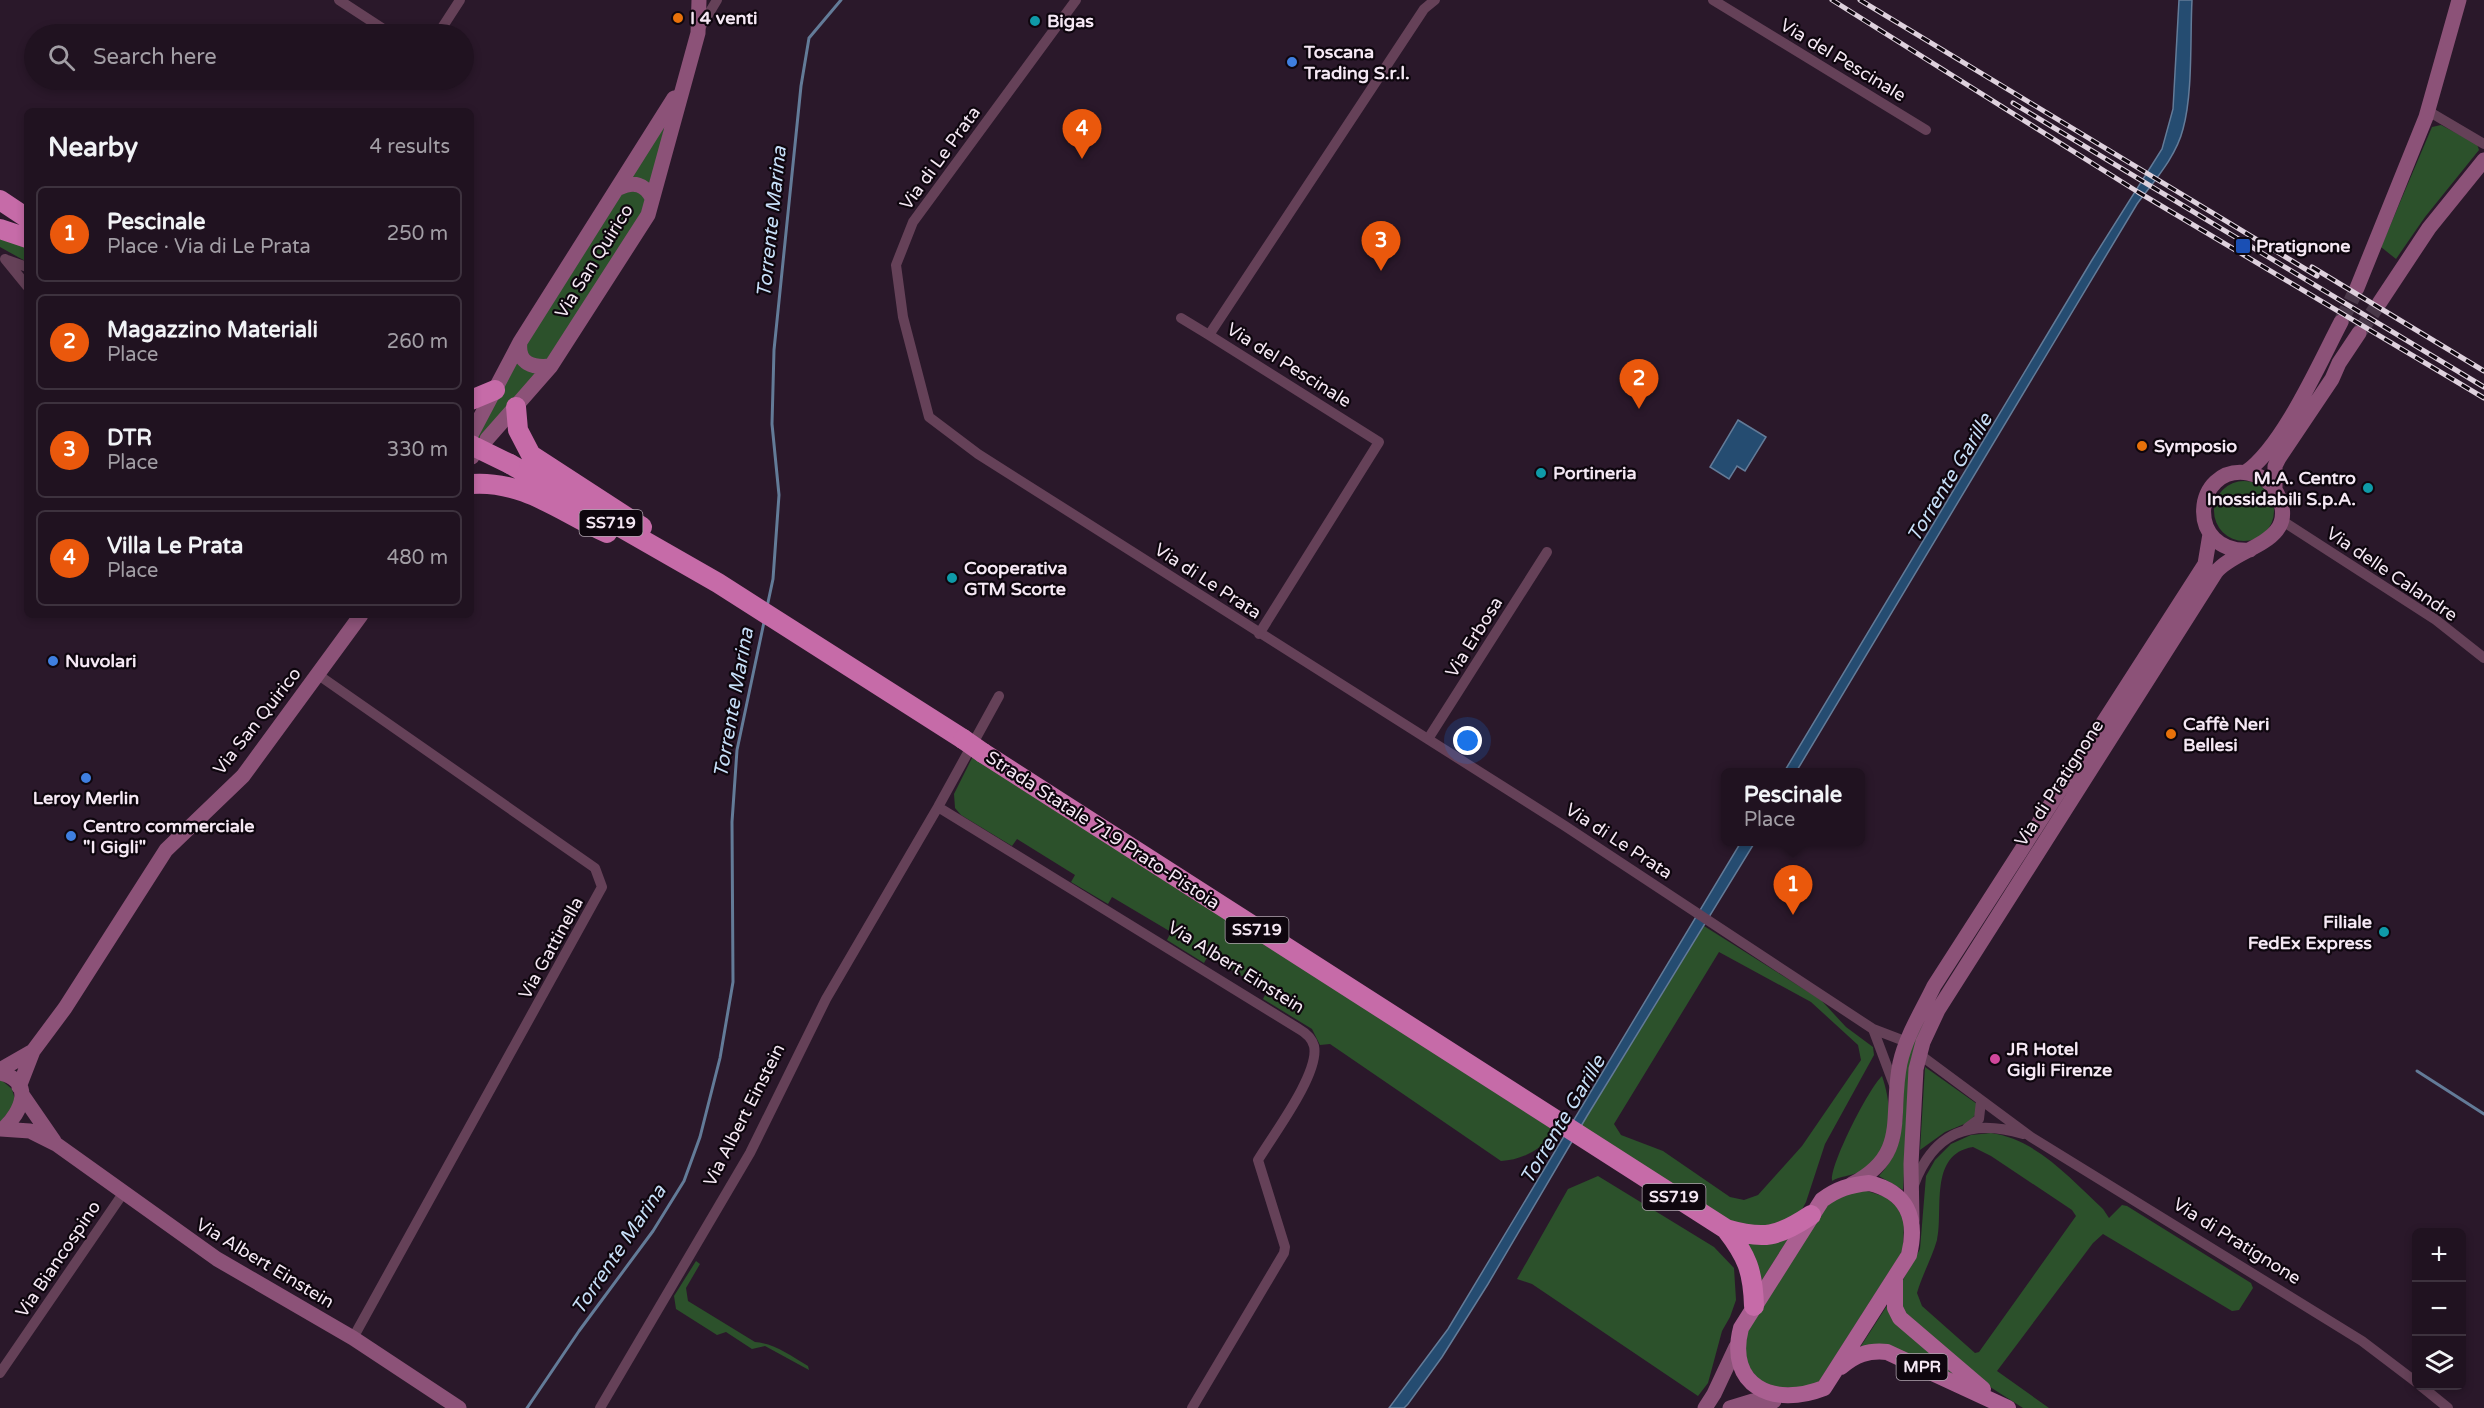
<!DOCTYPE html>
<meta charset="utf-8">
<style>
body{margin:0;font-family:"Varela Round",sans-serif;background:#2d202d;color:#f1f3f6}
.controls{position:absolute;right:18px;bottom:18px;display:grid;overflow:hidden;border-radius:9px;box-shadow:0 3px 9px #0003}
.controls button{width:54px;height:54px;display:grid;place-items:center;padding:0;border:0;border-bottom:2px solid #3d323e;background:#201220;color:#f1f3f6;font:30px sans-serif}
.you{position:absolute;left:1468px;top:741px;width:21px;height:21px;margin:-15px;border:4px solid #fff;border-radius:50%;background:#1a73e8;box-shadow:0 0 0 9px #1a73e833}
.badge{display:grid;place-items:center;width:39px;height:39px;border-radius:50%;background:#ea580c;color:#fff;font-size:20px;font-weight:700}
.pin{position:absolute;translate:-50% -50px;filter:drop-shadow(0 2px 3px #0008)}
.pin::after{content:'';position:absolute;top:32px;width:21px;height:18px;background:inherit;clip-path:polygon(0 0,100% 0,50% 100%)}
.popup{position:absolute;left:1721px;top:768px;width:144px;height:78px;box-sizing:border-box;display:grid;place-content:center;border-radius:9px;background:#201220;filter:drop-shadow(0 2px 4px #0005);font-size:20px;white-space:nowrap;color:#a29ea5}
.popup b{font-size:22px;color:#f1f3f6}
.popup::after{content:'';position:absolute;left:50%;top:100%;margin-left:-12px;border:12px solid transparent;border-top-color:#201220}
.list{margin:0;padding:0;list-style:none}
h2{display:flex;justify-content:space-between;align-items:center;height:78px;margin:0;padding:0 24px;font-size:26px}
h2 small{font-size:20px;font-weight:400;color:#a29ea5}
.list li{display:grid;grid-template-columns:39px 1fr auto;gap:18px;align-items:center;box-sizing:border-box;height:96px;margin:0 12px 12px;padding:0 12px;border:2px solid #3d323e;border-radius:9px}
.list b{display:block;font-size:22px;white-space:nowrap}
.list p{margin:0;font-size:20px;white-space:nowrap;color:#a29ea5}
.list em{font-size:20px;font-style:normal;color:#a29ea5}
.icon{flex:none;width:33px;height:33px;fill:none;stroke:currentColor;stroke-width:2;stroke-linecap:round;stroke-linejoin:round}
.map{position:relative;flex:none;width:2484px;height:1408px;overflow:hidden}
.search{position:absolute;background:#201220;box-shadow:0 3px 9px #0003;left:24px;top:24px;width:450px;height:66px;display:flex;align-items:center;gap:15px;box-sizing:border-box;padding:0 21px;border-radius:33px;color:#a29ea5;font-size:22px}
.panel{position:absolute;background:#201220;box-shadow:0 3px 9px #0003;left:24px;top:108px;width:450px;height:510px;border-radius:9px}
.map>svg:first-child{display:block}
.green{fill:#2c512b;fill-rule:evenodd}
.water{fill:#254c71;stroke:#637b98;stroke-width:1.5}
.lines{fill:none;stroke-linecap:round;stroke-linejoin:round}
.stream{stroke:#637b98;stroke-width:3}
.secondary-tunnel{stroke:#483748;stroke-width:15;stroke-dasharray:15 8;stroke-linecap:butt}
.street{stroke:#654158;stroke-width:10}
.secondary{stroke:#8c5278;stroke-width:15}
.primary{stroke:#aa5f91;stroke-width:16}
.highway{stroke:#c66ba8;stroke-width:20}
.rail-casing{stroke:#ded1dd;stroke-width:5}
.rail{stroke:#0e060e;stroke-width:3;stroke-dasharray:9;stroke-linecap:butt}
.highway-bridge{stroke:#c66ba8;stroke-width:20}
.food-dot{fill:#e8710a;stroke:#0e060e;stroke-width:2}
.culture-dot{fill:#0f9aa8;stroke:#0e060e;stroke-width:2}
.shop-dot{fill:#3f7fe0;stroke:#0e060e;stroke-width:2}
.transit-dot{fill:#1a4fb4;stroke:#0e060e;stroke-width:2}
.hotel-dot{fill:#d1479c;stroke:#0e060e;stroke-width:2}
.labels{text-anchor:middle;dominant-baseline:central;stroke-width:4.5;stroke-linejoin:round;paint-order:stroke}
.shield{fill:#0e060e;stroke:#b0a4af;stroke-width:1.5}
.shield-label{font-size:16px;font-weight:bold;fill:#f5e8f4}
.poi-label{font-size:18px;font-weight:bold;fill:#f5e8f4;stroke:#0e060e;text-anchor:start}
.street-label{font-size:18px;fill:#f5e8f4;stroke:#0e060e}
.water-label{font-size:20px;font-style:italic;fill:#c6def7;stroke:#0e060e}
</style>
<div class="map">
<svg width="2484" height="1408" viewBox="0 0 2484 1408">
<rect width="100%" height="100%" fill="#2a182a"/>
<path class="green" d="M665 124 651 190 629 180Z
M2441 125 2477 144 2479 150 2425 217 2396 259 2381 247 2432 127Z
M640 190 648 203 548 361H529L524 343 620 193Z
M0 235 27 246V262L0 247Z
M517 355 542 372 471 452V444Z
M2214 511a30 30 0 1 1 60 0a30 30 0 1 1-60 0Z
M973 756 1555 1131C1543 1149 1522 1160 1501 1161L1330 1044 1320 1045 1312 1029 1263 999 1267 991 1208 956 1204 963 1167 940 1171 932 1112 897 1108 904 1071 882 1075 875 1017 839 1012 846 961 815 955 808 954 794Z
M1704 926 1821 1000 1846 1027 1873 1047 1874 1055 1825 1144 1806 1202 1799 1215 1789 1223 1744 1229 1580 1128ZM1719 952 1811 1002 1858 1045 1861 1060 1802 1146 1758 1195 1744 1200 1730 1197 1663 1151 1621 1135 1614 1124Z
M1923 1023 1925 1024 1911 1059 1903 1190 1879 1176C1914 1138 1897 1102 1908 1057 1911 1045 1918 1034 1923 1023Z
M1925 1067 1977 1104 1975 1115 1969 1122 1945 1132 1920 1150Z
M1882 1076C1894 1110 1893 1153 1859 1172 1851 1176 1840 1176 1832 1181 1830 1164 1869 1088 1882 1076Z
M0 1079 12 1089 16 1103 0 1122Z
M1991 1133C2036 1139 2071 1179 2103 1209L2109 1218 2122 1205 2127 1206 2251 1283 2253 1288 2239 1310 2232 1311 2103 1234 2093 1243 1997 1371 2049 1408H2023L1987 1385 1904 1316 1899 1287 1920 1249 1926 1176 1935 1160 1951 1144 1971 1135ZM1973 1147 1991 1156 2072 1210 2076 1216 1979 1352 1975 1353 1922 1306 1917 1293C1922 1275 1932 1258 1937 1240 1944 1212 1928 1154 1973 1147Z
M1598 1176 1714 1247 1734 1268 1736 1300 1730 1317 1722 1331 1708 1383 1698 1396 1532 1284 1517 1279 1568 1189Z
M1864 1190 1886 1197 1897 1207 1904 1221 1903 1250 1818 1383 1811 1388 1763 1387 1744 1359 1747 1332 1826 1207 1837 1197Z
M1790 1236 1760 1283 1742 1238Z
M696 1261 700 1264 686 1288 688 1301 755 1342C776 1344 789 1355 808 1366L809 1370 765 1346 752 1349 726 1332 717 1335 676 1309 674 1296Z
M1890 1301 1977 1388 1861 1346Z"/>
<path class="water" d="M2179 0H2192C2190 38 2193 93 2183 129 2176 157 2154 181 2137 204L1796 772H1784L2092 260 2162 149 2173 109Z
M1738 420 1766 437 1745 471 1737 466 1729 479 1710 467Z
M1741 842H1755L1587 1116 1488 1284 1442 1357 1408 1404 1404 1408H1389L1448 1329Z"/>
<g class="lines">
<path class="stream" d="M767 607 773 579 779 495 772 424 774 350 801 86 809 38 841 0
M2417 1071 2484 1114
M527 1408 579 1331 653 1231 684 1181 700 1137 720 1058 733 982 732 822 737 750 764 622"/>
<path class="secondary-tunnel" d="M2341 322 2357 288
M2359 333 2380 302"/>
<path class="street" d="M339 0 391 34
M1076 0 913 222 896 265 903 317 929 417 978 454 1565 826 1873 1029 1907 1042
M1713 0 1926 130
M699 30 717 0
M438 34 460 0
M2428 111 2484 144
M5 259 27 286
M7 260 27 267
M1181 318 1209 335
M2281 520 2436 620 2484 658
M1259 634 1379 442 1209 335 1424 9 1435 0
M317 674 595 868 602 887 353 1338
M1428 739 1547 552
M938 807 1299 1029C1306 1033 1312 1038 1314 1046 1320 1073 1273 1135 1258 1160L1285 1247 1284 1253 1192 1408
M1873 1029 1894 1085
M1919 1054 2031 1137 2362 1341 2416 1382
M1967 1128 1979 1119 1981 1101
M1914 1185C1933 1133 1970 1118 2023 1134
M0 1373 124 1192
M2421 1386 2448 1408
M600 1408 750 1153 826 999 938 807 999 696"/>
<path class="secondary" d="M619 188C634 181 645 184 652 198
M2357 288 2426 117 2459 0
M2380 302 2429 228 2484 160
M520 342C517 364 533 368 551 366
M472 433 520 342 674 98
M487 439 551 366 648 215 698 33 699 0
M471 457H472
M2246 472C2283 446 2319 364 2341 322
M2275 490V466L2279 458 2332 379 2339 363 2359 333
M0 1070 33 1051
M0 1073C35 1081 22 1112 3 1129
M19 1087 33 1051 65 1008 166 850 243 776 361 615
M23 1096 54 1141
M0 1129 30 1131 56 1144 217 1259 353 1338 459 1408
M1852 1184C1910 1154 1889 1116 1900 1063 1906 1036 1922 1011 1934 986L2205 564 2210 534
M1912 1221 1911 1164 1916 1069 1923 1042 1938 1010 2216 572C2237 546 2302 543 2277 493 2271 482 2260 475 2248 473 2193 464 2184 554 2250 550
M1705 1408 1714 1394 1736 1347
M1730 1408 1753 1401H1774"/>
<path class="primary" d="M1869 1183C1907 1192 1918 1218 1909 1255L1824 1388C1773 1408 1726 1386 1741 1328L1822 1200C1837 1189 1849 1185 1869 1183Z
M1895 1280V1308L1900 1318 1983 1389
M1841 1367C1855 1355 1868 1350 1887 1352L2008 1408"/>
<path class="highway" d="M0 200 27 218
M0 229 27 238
M471 400 495 390
M516 407 518 430 531 455 642 527
M510 464 718 583 963 739
M471 484C523 480 561 512 607 533
M983 753 1726 1229C1764 1240 1778 1237 1811 1215
M1726 1229C1747 1256 1753 1271 1754 1306"/>
<g class="rail-casing">
<path id="rail" d="M1832 0 2138 192 2484 398
M1860 0 2317 276
M2013 103 2484 387
M2312 267 2484 371"/>
</g>
<use href="#rail" class="rail"/>
<path class="highway-bridge" d="M471 445 510 464
M963 739 983 753"/>
</g>
<g class="food-dot">
<circle cx="678" cy="18" r="6"/>
<circle cx="2142" cy="446" r="6"/>
<circle cx="2171" cy="734" r="6"/>
</g>
<g class="culture-dot">
<circle cx="1035" cy="21" r="6"/>
<circle cx="1541" cy="473" r="6"/>
<circle cx="2368" cy="488" r="6"/>
<circle cx="952" cy="578" r="6"/>
<circle cx="2384" cy="932" r="6"/>
</g>
<g class="shop-dot">
<circle cx="1292" cy="62" r="6"/>
<circle cx="53" cy="661" r="6"/>
<circle cx="86" cy="778" r="6"/>
<circle cx="71" cy="836" r="6"/>
</g>
<rect class="transit-dot" x="2235" y="238" width="16" height="16" rx="3"/>
<circle class="hotel-dot" cx="1995" cy="1059" r="6"/>
<g class="labels">
<g class="shield">
<rect x="579.5" y="510" width="63" height="26" rx="4.5"/>
<rect x="1225.5" y="917" width="63" height="26" rx="4.5"/>
<rect x="1642.5" y="1184" width="63" height="26" rx="4.5"/>
<rect x="1896.5" y="1354" width="51" height="26" rx="4.5"/>
</g>
<g class="shield-label">
<text x="611" y="523">SS719</text>
<text x="1257" y="930">SS719</text>
<text x="1674" y="1197">SS719</text>
<text x="1922" y="1367">MPR</text>
</g>
<g class="poi-label">
<text x="690" y="18">I 4 venti</text>
<text x="1047" y="21">Bigas</text>
<text x="1304" y="52">Toscana<tspan x="1304" dy="21">Trading S.r.l.</tspan></text>
<text x="2256" y="246">Pratignone</text>
<text x="2154" y="446">Symposio</text>
<text x="1553" y="473">Portineria</text>
<text x="2356" y="478" text-anchor="end">M.A. Centro<tspan x="2356" dy="21">Inossidabili S.p.A.</tspan></text>
<text x="964" y="568">Cooperativa<tspan x="964" dy="21">GTM Scorte</tspan></text>
<text x="65" y="661">Nuvolari</text>
<text x="2183" y="724">Caffè Neri<tspan x="2183" dy="21">Bellesi</tspan></text>
<text x="86" y="798" text-anchor="middle">Leroy Merlin</text>
<text x="83" y="826">Centro commerciale<tspan x="83" dy="21">"I Gigli"</tspan></text>
<text x="2372" y="922" text-anchor="end">Filiale<tspan x="2372" dy="21">FedEx Express</tspan></text>
<text x="2007" y="1049">JR Hotel<tspan x="2007" dy="21">Gigli Firenze</tspan></text>
</g>
<g class="street-label">
<text transform="translate(1843 60) rotate(31)">Via del Pescinale</text>
<text transform="translate(940 158) rotate(-54)">Via di Le Prata</text>
<text transform="translate(594 261) rotate(-58)">Via San Quirico</text>
<text transform="translate(1289 365) rotate(32)">Via del Pescinale</text>
<text transform="translate(2392 574) rotate(34)">Via delle Calandre</text>
<text transform="translate(1208 581) rotate(33)">Via di Le Prata</text>
<text transform="translate(1474 637) rotate(-58)">Via Erbosa</text>
<text transform="translate(257 721) rotate(-52)">Via San Quirico</text>
<text transform="translate(2059 783) rotate(-57)">Via di Pratignone</text>
<text transform="translate(1103 830) rotate(33)">Strada Statale 719 Prato-Pistoia</text>
<text transform="translate(1619 841) rotate(33)">Via di Le Prata</text>
<text transform="translate(551 948) rotate(-61)">Via Gattinella</text>
<text transform="translate(1236 967) rotate(32)">Via Albert Einstein</text>
<text transform="translate(744 1115) rotate(-63)">Via Albert Einstein</text>
<text transform="translate(2237 1241) rotate(32)">Via di Pratignone</text>
<text transform="translate(58 1259) rotate(-56)">Via Biancospino</text>
<text transform="translate(265 1263) rotate(31)">Via Albert Einstein</text>
</g>
<g class="water-label">
<text transform="translate(772 222) rotate(-84)">Torrente Marina</text>
<text transform="translate(1950 478) rotate(-59)">Torrente Garille</text>
<text transform="translate(734 703) rotate(-80)">Torrente Marina</text>
<text transform="translate(1563 1120) rotate(-59)">Torrente Garille</text>
<text transform="translate(619 1250) rotate(-56)">Torrente Marina</text>
</g>
</g>
</svg>
<div class="controls">
<button>+</button>
<button>−</button>
<button><svg class="icon" aria-label="layers" viewBox="0 0 24 24"><path d="M12 4l9 5-9 5-9-5zM3 14l9 5 9-5"/></svg></button>
</div>
<div class="you"></div>
<div class="pin badge" style="left:1793px;top:915px">1</div>
<div class="popup"><b>Pescinale</b>Place</div>
<div class="pin badge" style="left:1639px;top:409px">2</div>
<div class="pin badge" style="left:1381px;top:271px">3</div>
<div class="pin badge" style="left:1082px;top:159px">4</div>
<div class="search"><svg class="icon" aria-label="search" viewBox="0 0 24 24"><circle cx="10" cy="10" r="6"/><path d="M15 15l6 6"/></svg>Search here</div>
<section class="panel">
<h2>Nearby<small>4 results</small></h2>
<ul class="list">
<li><span class="badge">1</span><div><b>Pescinale</b><p>Place · Via di Le Prata</p></div><em>250 m</em></li>
<li><span class="badge">2</span><div><b>Magazzino Materiali</b><p>Place</p></div><em>260 m</em></li>
<li><span class="badge">3</span><div><b>DTR</b><p>Place</p></div><em>330 m</em></li>
<li><span class="badge">4</span><div><b>Villa Le Prata</b><p>Place</p></div><em>480 m</em></li>
</ul>
</section>
</div>
